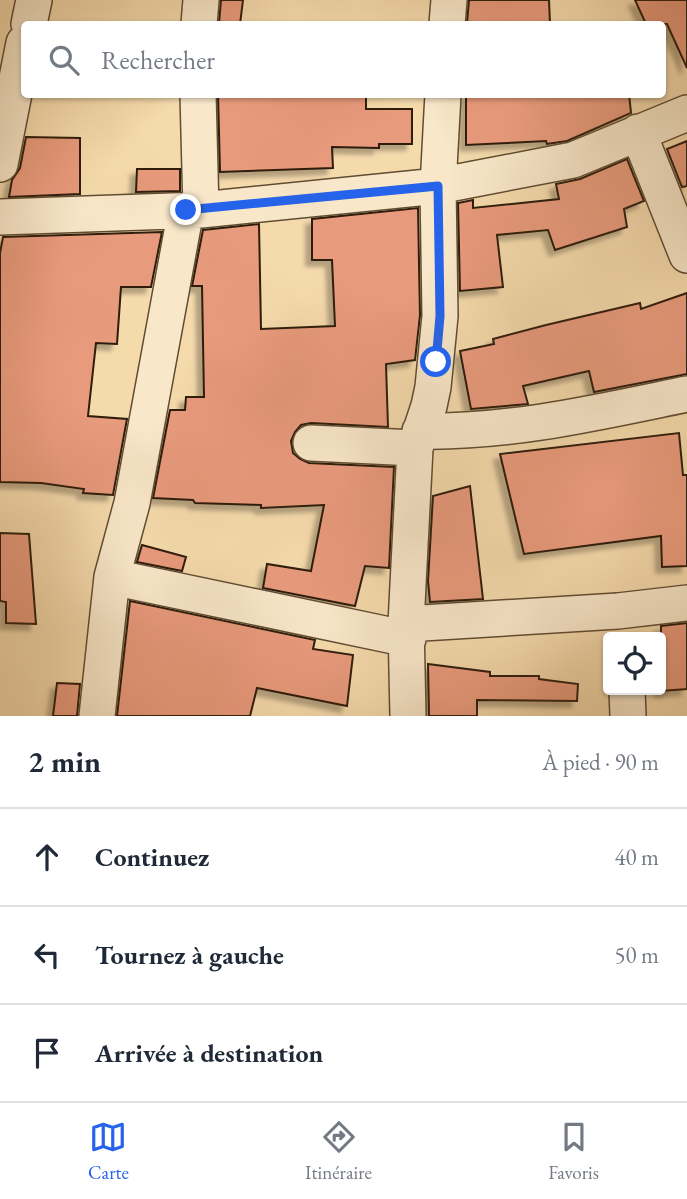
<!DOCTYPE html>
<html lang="fr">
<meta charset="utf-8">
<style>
body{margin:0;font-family:"EB Garamond",serif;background:#f2f2f3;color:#1f2937}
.controls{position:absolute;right:21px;bottom:21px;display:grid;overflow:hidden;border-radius:7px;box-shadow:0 2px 5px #0004}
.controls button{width:63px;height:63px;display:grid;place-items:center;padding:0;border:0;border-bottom:2px solid #e0e1e3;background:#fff;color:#1f2937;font:35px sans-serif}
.stop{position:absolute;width:21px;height:21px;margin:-16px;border:5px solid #2563eb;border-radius:50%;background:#fff}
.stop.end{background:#2563eb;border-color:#fff;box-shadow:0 2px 7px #0008}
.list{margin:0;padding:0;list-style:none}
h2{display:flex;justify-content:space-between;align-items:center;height:91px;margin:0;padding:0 28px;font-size:30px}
h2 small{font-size:23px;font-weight:400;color:#747a83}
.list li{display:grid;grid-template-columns:46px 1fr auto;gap:21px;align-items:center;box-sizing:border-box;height:98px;padding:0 28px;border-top:2px solid #e0e1e3}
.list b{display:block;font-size:26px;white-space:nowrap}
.list em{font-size:23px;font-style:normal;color:#747a83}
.icon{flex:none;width:38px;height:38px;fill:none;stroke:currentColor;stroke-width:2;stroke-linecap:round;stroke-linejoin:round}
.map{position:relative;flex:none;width:687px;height:716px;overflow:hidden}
.search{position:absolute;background:#fff;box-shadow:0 2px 5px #0004;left:21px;right:21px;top:21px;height:77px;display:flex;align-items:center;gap:18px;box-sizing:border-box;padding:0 24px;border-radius:7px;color:#747a83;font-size:26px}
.sheet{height:385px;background:#fff}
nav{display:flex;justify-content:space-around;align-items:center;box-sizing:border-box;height:98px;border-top:2px solid #e0e1e3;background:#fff;font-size:19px;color:#747a83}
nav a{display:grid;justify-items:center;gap:4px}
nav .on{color:#2563eb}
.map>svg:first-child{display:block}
.building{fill:#e89a7c;stroke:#2f1c0a;stroke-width:2;filter:url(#shadow)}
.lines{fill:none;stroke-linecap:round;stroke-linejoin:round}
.minor-casing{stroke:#604c32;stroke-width:38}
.minor{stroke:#f8e7c9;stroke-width:35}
.route{stroke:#2563eb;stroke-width:9}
</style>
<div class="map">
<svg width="687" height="716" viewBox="0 0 687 716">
<defs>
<filter id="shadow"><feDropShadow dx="-6" dy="6" stdDeviation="2" flood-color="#0004"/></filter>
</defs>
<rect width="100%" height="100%" fill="#f5daac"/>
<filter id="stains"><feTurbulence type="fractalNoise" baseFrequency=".00286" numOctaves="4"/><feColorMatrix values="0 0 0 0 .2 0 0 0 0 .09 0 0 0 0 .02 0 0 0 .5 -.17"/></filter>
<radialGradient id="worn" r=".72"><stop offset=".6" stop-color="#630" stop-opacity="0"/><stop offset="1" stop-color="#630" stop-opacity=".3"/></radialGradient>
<path class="building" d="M221 0H243L240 24H219Z
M469 0H549L550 24H467Z
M635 0H687V68L667 24H646Z
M218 94H366V109H412V144H379V148L332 147 333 168 220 172Z
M466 94H629L631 113 567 141 547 144 546 141 466 145Z
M26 137 80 138V194L9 197 12 180 20 168Z
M687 141V186L682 187 667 149Z
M627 159 644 201 624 209 627 227 555 250 548 230 497 235 503 287 460 291 458 203 473 200V208L559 199 556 184 580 179Z
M137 169H180V191L136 192Z
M418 208 420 315 415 360 386 364 388 427 311 423 301 425 295 432 291 441 293 453 300 459 309 463 394 467 389 568 365 566 355 606 263 588 267 564 311 571 324 505 261 508V505L195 503 193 500 153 498 170 410H185L186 397H204L202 286H192L203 230 259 224 261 329 335 326 332 260H312V219Z
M162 232 151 287H121L117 344 96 343 88 416 127 419 113 495 83 493 84 489 41 483 0 482V253L3 237Z
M687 293V374L594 392 589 371 523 386 528 404 471 409 460 351 494 344 493 339 546 325 640 303 641 309Z
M679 433 683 475H687V566L662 567 661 536 524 554 500 454Z
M470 486 483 599 430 602 428 581 433 496Z
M0 533 29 534 36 624 6 623V602L0 601Z
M142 545 186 557 182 571 137 562Z
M130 601 315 640 313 649 353 655 347 706 257 688 250 716H117Z
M687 623V689L661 691V626Z
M428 664 490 672V676H539V679L578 684 577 701 477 700V716H429Z
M57 683 80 684 77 716H53Z"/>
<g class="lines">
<g class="minor-casing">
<path id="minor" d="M29 24 34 0
M199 24 201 0
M447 24 449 0
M198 94 201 210
M638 132 687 255
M0 164 24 43
M0 217 201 210 438 186 573 160 687 113
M420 431C510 433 599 412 687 394
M311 443 415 448
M112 577 408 639
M406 624 618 611 687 603
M627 690 628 716
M97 716 112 577 132 503 186 210
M408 716 406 624 415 448 429 406 433 387 440 316 438 186 443 94"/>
</g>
<use href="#minor" class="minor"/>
</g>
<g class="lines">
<path class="route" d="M186 210 438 186 440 316 436 362"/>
</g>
<rect width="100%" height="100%" filter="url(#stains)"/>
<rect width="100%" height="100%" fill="url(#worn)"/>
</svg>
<div class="controls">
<button><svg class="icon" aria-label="locate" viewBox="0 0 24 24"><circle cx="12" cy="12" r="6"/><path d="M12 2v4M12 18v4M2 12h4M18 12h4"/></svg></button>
</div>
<div class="stop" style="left:436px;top:362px"></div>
<div class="stop end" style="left:186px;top:210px"></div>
<div class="search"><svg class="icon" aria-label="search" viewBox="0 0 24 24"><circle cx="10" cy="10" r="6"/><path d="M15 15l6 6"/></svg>Rechercher</div>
</div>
<section class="sheet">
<h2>2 min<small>À pied · 90 m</small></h2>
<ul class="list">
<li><svg class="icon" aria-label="ahead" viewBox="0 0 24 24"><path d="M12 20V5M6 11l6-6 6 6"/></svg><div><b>Continuez</b></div><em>40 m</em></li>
<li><svg class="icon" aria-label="left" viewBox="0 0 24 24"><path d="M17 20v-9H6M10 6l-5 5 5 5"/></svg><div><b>Tournez à gauche</b></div><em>50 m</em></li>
<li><svg class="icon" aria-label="arrive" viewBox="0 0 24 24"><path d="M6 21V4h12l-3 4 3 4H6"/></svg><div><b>Arrivée à destination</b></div></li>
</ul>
</section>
<nav>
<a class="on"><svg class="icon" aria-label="map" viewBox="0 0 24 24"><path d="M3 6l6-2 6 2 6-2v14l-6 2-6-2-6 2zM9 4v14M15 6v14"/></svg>Carte</a>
<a><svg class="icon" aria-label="directions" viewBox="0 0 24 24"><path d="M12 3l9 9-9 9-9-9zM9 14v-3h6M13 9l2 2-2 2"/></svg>Itinéraire</a>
<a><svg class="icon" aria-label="saved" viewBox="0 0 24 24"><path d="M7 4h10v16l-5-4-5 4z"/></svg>Favoris</a>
</nav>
